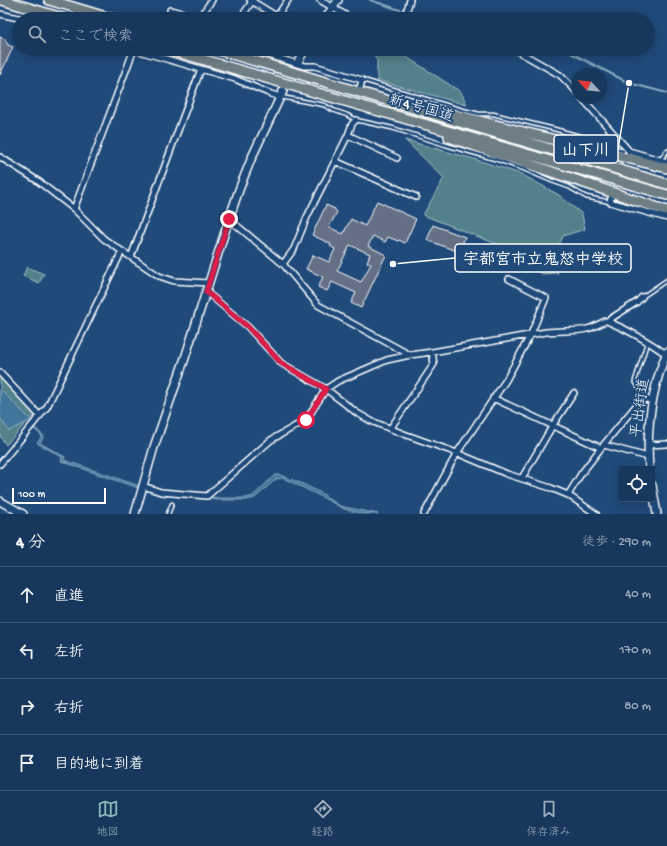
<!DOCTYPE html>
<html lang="ja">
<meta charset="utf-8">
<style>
body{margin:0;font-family:"Gochi Hand","Klee One",sans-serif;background:#244365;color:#f1f3f6}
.controls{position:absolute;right:12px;bottom:12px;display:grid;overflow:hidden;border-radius:0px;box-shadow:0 2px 10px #0003}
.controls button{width:36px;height:36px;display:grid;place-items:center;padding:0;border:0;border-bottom:1px solid #365272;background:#17385c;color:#f1f3f6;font:20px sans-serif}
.compass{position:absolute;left:571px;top:68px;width:36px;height:36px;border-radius:50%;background:#17385c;box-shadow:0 2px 10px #0003;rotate:296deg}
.scale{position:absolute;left:12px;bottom:10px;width:94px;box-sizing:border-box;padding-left:4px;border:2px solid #fff;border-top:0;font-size:11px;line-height:14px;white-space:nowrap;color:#fff;-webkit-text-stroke:3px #1f4a7a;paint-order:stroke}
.stop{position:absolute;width:12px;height:12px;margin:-9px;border:3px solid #e11d48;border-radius:50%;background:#fff}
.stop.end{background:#e11d48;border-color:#fff;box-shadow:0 1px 4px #0008}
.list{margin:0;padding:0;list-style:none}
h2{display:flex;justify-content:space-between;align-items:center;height:52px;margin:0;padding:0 16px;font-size:17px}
h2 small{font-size:13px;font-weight:400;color:#9eacbb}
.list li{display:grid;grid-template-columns:26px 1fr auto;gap:12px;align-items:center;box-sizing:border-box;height:56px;padding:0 16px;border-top:1px solid #365272}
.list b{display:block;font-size:15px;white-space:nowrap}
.list em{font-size:13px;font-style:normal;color:#9eacbb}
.icon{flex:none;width:22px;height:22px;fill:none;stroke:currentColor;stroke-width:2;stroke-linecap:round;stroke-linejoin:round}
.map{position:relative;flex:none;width:667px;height:514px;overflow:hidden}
.search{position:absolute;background:#17385c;box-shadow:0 2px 10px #0003;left:12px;right:12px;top:12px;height:44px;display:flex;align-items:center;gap:10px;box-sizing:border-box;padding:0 14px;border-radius:22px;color:#9eacbb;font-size:15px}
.sheet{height:276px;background:#17385c}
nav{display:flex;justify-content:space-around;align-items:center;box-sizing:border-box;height:56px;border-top:1px solid #365272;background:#17385c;font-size:11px;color:#9eacbb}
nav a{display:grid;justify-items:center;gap:2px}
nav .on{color:#8bbbb9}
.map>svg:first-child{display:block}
.green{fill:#53818a;stroke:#a9c0c4}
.water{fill:#3f779a;stroke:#8cadc2}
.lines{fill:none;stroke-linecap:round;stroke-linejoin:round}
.stream{stroke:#8cadc2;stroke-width:2}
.building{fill:#656f85;stroke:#fff;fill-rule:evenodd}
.street-tunnel{stroke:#41658e;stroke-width:5;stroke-dasharray:5 2.5;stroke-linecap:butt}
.secondary-tunnel{stroke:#41658e;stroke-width:7;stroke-dasharray:7 3.5;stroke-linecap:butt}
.lane-casing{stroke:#fff;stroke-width:5.5}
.street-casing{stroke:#fff;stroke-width:8}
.secondary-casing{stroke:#fff;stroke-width:10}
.highway-casing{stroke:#fff;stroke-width:12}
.lane{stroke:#1f4a7a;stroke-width:2.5}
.street{stroke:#1f4a7a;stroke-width:5}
.secondary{stroke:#1f4a7a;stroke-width:7}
.highway{stroke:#6d7e84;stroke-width:9}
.route{stroke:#e11d48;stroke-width:5}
.labels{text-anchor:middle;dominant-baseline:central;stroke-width:3.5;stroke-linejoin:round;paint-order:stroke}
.street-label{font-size:15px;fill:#fff;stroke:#1f4a7a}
.leader{fill:none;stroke:#fff;stroke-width:1.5}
.callout-dot{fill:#fff;stroke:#1f4a7a;stroke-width:1.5}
.callout{fill:#1f4a7a;stroke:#fff;stroke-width:1.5}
.callout-label{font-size:16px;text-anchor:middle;font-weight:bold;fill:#fff}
</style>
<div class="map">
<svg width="667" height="514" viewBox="0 0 667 514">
<rect width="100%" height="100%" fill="#1f4a7a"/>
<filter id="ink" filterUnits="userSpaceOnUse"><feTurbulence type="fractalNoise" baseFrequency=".025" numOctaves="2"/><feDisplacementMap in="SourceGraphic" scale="8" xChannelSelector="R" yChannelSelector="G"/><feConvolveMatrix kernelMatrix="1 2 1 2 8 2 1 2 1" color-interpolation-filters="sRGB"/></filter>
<g filter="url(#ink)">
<path class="green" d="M368 49H394L461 92 467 105 377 80V60Z
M405 140 474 159 521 174 559 195 582 214 585 229 563 236 556 252 558 273 543 274 530 268 520 252 511 246 499 245 423 215 444 178Z
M27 267 44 274 39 283 23 276Z
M0 373 36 412 6 445 0 436Z"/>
<path class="water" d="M0 389 31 420 9 431 0 418Z
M35 428 44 436 40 443 65 457 64 460 160 493 221 498H246L253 496 275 475H280L303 484 321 493 340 506 378 514H364L344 509 318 495 283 478 276 479 255 498 246 500H217L159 495 112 479 61 461 62 457 37 443 42 436 34 429Z"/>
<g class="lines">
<path class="stream" d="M370 0 427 19H434
M563 49 629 83 667 93"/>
</g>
<path class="building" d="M0 37 5 39 8 45 13 47 0 75Z
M377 201 416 219 405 243 399 240 398 241 388 237 385 242 373 236 368 246 386 255 361 308 351 303 356 293 332 282 327 291 318 287 323 277 306 269 313 255 329 262 335 249 330 246 331 244 312 235 326 205 335 209V210L337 212 329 227 343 234 351 219 365 226ZM350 245 370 254 367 262 371 264 361 282 337 271Z
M433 225 465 237 459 252 427 240Z"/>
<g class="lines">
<path class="street-tunnel" d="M612 194 622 155"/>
<path class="secondary-tunnel" d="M285 88 298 62"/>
<g class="lane-casing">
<path id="lane" d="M363 80 462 110 479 114H493L554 129 583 137 623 151
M281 97 324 105 333 110 347 115 356 120 392 128 446 145 495 159 524 169 552 181 569 187 586 197 610 202
M660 160 667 151
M642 297 667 280
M646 399 635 381 647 343
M168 514 172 504"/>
</g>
<g class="street-casing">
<path id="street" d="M250 0 281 19
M320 0 352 19
M170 10 200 17 212 0
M0 14 23 19
M240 19 253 0
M275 19 288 0
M409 19 406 16V13L410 0
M132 49 235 79 271 94 281 97
M134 49 74 209 104 239 159 276 174 281 209 283
M249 49 304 66H315L362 80 359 92
M514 49 560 75 577 92
M582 98 629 151 667 162
M348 135 397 158
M0 157 38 181 74 209
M335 161 416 197
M611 198 610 202 667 218
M229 219 283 264 318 305 410 355
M131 257 180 125 201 69
M283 264 294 249 307 217 348 135 352 124 356 120
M206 292 210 295 248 327 281 363 326 389 357 413 371 421 404 434 457 453 507 474 551 488 568 495 596 514
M607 321C628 330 648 341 666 354
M0 373 40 416
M493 398 601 448
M390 429 434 364 432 352
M604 445 648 457
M648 445 667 444
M0 464 47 407 122 251
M522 478 553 425 574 393
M143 486 161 492 207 496 271 440 306 420 326 389 338 381 387 360 410 355 432 352 546 332C559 330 576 332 587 329 593 328 599 324 605 321H607L637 302 642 297
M568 495 581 474 601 448 639 402 646 399 652 401
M424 514 457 453 506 380 531 334 546 298 509 279"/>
</g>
<g class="secondary-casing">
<path id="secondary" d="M325 19 338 0
M298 62 305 49
M649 469C646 428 651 390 667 352
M652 485 657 514
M0 501 23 514
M135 514 154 447 185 358 229 219 240 187 252 157 283 91"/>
</g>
<g class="highway-casing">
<path id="highway" d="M2 0 66 19
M49 0 113 19
M167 49 667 195
M215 49 667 184
M444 112 667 168
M449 137 667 211"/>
</g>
<use href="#lane" class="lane"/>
<use href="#street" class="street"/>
<use href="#secondary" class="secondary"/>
<use href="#highway" class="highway"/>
</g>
</g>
<g class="lines" filter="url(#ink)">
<path class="route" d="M229 219 206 292 210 295 248 327 281 363 326 389 306 420"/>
</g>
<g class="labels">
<g class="street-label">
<text transform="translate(421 109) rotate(16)">新4号国道</text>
<text transform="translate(641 408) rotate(-82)">平出街道</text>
</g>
</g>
<path class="leader" d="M629 83L618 149M393 264L455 258"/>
<g class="callout-dot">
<circle cx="629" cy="83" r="4"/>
<circle cx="393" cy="264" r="4"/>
</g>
<g class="callout">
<rect x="554" y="135" width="64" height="28" rx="4"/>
<rect x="455" y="244" width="176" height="28" rx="4"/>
</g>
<g class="callout-label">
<text x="586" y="155">山下川</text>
<text x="543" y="264">宇都宮市立鬼怒中学校</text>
</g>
</svg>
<div class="controls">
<button><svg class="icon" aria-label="locate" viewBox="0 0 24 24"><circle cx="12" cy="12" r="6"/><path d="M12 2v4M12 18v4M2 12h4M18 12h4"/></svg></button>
</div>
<svg class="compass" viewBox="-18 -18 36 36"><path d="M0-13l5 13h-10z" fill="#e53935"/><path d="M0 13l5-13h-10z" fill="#9eacbb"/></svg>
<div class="scale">100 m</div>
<div class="stop" style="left:306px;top:420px"></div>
<div class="stop end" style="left:229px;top:219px"></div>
<div class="search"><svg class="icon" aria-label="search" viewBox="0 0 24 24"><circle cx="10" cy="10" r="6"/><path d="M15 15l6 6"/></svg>ここで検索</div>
</div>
<section class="sheet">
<h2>4 分<small>徒歩 · 290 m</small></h2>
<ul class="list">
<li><svg class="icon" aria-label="ahead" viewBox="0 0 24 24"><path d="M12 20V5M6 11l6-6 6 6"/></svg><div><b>直進</b></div><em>40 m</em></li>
<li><svg class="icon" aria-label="left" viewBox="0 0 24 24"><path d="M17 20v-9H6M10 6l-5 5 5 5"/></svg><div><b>左折</b></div><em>170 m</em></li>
<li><svg class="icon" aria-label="right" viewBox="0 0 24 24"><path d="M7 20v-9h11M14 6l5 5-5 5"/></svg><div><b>右折</b></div><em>80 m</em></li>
<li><svg class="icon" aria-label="arrive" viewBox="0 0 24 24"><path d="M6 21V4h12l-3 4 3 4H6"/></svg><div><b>目的地に到着</b></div></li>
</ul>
</section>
<nav>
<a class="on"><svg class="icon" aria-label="map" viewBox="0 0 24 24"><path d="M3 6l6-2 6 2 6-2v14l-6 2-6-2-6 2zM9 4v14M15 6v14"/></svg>地図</a>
<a><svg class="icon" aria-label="directions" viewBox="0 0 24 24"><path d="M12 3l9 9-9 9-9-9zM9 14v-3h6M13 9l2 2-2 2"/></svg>経路</a>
<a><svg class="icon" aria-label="saved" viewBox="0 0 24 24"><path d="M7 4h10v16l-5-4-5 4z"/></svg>保存済み</a>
</nav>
